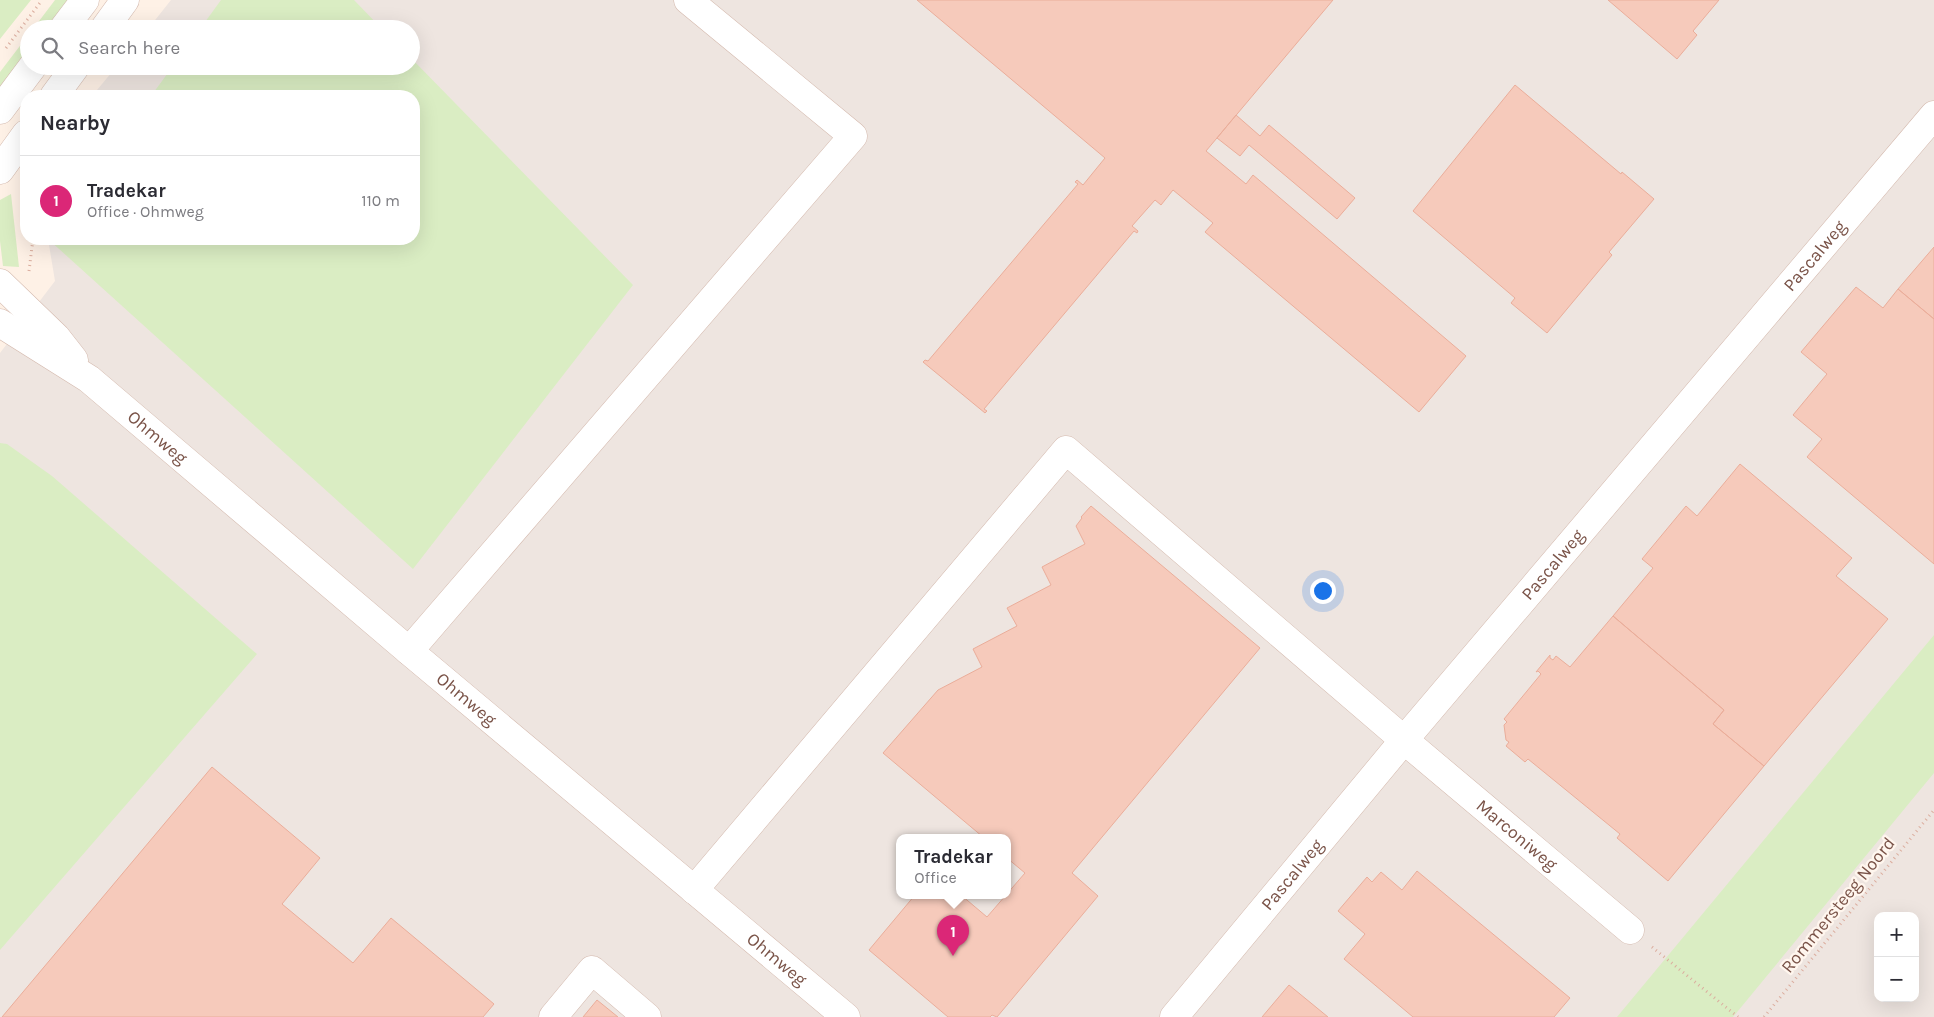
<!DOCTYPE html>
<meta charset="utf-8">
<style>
body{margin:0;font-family:Karla,sans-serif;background:#f7f7f7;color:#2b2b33}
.controls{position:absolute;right:15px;bottom:15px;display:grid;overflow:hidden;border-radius:10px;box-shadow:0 5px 20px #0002}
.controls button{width:45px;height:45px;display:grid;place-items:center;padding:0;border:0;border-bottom:1px solid #e1e1e2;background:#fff;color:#2b2b33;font:25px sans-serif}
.you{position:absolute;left:1322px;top:590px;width:18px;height:18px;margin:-12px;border:4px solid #fff;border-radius:50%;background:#1a73e8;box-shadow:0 0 0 8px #1a73e833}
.badge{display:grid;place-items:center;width:32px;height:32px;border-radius:50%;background:#db2777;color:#fff;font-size:16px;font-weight:700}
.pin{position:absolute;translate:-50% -41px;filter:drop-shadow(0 1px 2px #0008)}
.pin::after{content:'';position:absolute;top:26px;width:18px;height:15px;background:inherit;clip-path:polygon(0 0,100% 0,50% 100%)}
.popup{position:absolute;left:896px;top:834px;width:115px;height:65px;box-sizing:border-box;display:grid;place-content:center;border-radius:10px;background:#fff;filter:drop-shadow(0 1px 4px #0005);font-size:16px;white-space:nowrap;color:#7c7c81}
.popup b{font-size:19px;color:#2b2b33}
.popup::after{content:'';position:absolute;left:50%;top:100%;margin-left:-10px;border:10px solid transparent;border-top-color:#fff}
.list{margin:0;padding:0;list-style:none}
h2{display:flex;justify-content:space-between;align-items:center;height:65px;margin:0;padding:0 20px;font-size:21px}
h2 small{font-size:16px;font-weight:400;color:#7c7c81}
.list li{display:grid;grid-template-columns:32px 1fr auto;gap:15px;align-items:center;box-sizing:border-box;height:90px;padding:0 20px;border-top:1px solid #e1e1e2}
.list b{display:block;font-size:19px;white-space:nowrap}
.list p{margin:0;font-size:16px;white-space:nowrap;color:#7c7c81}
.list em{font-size:16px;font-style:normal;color:#7c7c81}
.icon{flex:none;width:28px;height:28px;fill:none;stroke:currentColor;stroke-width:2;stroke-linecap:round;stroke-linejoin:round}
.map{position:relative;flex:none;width:1934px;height:1017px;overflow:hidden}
.search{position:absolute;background:#fff;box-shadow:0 5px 20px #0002;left:20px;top:20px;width:400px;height:55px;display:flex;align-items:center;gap:12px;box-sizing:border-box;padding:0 18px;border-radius:28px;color:#7c7c81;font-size:19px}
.panel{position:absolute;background:#fff;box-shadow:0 5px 20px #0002;left:20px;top:90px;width:400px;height:155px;border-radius:20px}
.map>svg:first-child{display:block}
.industrial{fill:#eee5e0;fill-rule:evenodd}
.green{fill:#daedc3}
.building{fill:#f6cabb;stroke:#eaad9a}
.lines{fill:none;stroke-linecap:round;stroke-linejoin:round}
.minor-casing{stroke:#d4b9ad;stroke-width:29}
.path{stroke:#dbad9e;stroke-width:3;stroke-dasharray:1 4;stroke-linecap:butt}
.minor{stroke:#fff;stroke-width:28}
.labels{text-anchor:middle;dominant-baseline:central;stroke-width:4.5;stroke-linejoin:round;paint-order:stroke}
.street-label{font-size:18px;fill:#7a5348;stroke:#fff6ee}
</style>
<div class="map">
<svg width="1934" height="1017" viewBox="0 0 1934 1017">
<rect width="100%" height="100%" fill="#fef1e6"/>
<path class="industrial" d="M171 0H1934V1017H0V353L55 281 48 239H414V96H92L117 66H411V29H148ZM899 837H1007V895H899ZM1878 916H1915V998H1878Z"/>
<path class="green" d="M0 0H31L0 39Z
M55 0H70L47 29H33Z
M221 0H354L382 29H200Z
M29 34V52L0 89V72Z
M411 58 633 285 413 569 48 239H414V96H151L173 66H411Z
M11 194 19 267 3 266 0 241V200Z
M0 443 7 444 52 476 257 654 0 950Z
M1934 635V773L1733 1017H1617Z"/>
<path class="building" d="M917 0H1333L1206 151 1246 184 1253 175 1466 356 1419 412 1205 232 1213 223 1173 190 1161 205 1155 200 1132 226 1138 231 1137 233 1134 231 984 409 987 411 985 413 923 362 925 360 928 361 1078 184 1075 182 1077 180 1083 185 1105 158Z
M1608 0H1719L1693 31 1697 35 1677 59Z
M1515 85 1621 174 1622 172 1654 199 1609 252 1612 255 1547 333 1511 303 1515 298 1413 211Z
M1236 115 1260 136 1269 125 1355 198 1337 219 1249 145 1240 156 1217 138Z
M1934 247V319L1898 289Z
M1856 287 1883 308 1898 289 1934 319V564L1807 457 1822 439 1793 415 1827 374 1801 352Z
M1740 464 1852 558 1836 576 1888 619 1764 766 1713 724 1724 710 1613 616 1653 568 1642 559 1686 506 1697 516Z
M1091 506 1260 648 1072 873 1098 896 997 1017 992 1015 990 1017H948L869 950 915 895H961L987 917 1025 873 1007 858V837H983L883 753 938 690 982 667 973 649 1017 626 1007 608 1051 585 1042 567 1085 544 1076 526 1082 518 1081 517Z
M1613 616 1724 710 1713 724 1764 766 1668 881 1617 838 1620 834 1528 759 1525 762 1506 746 1509 742 1506 740 1504 725 1507 722 1504 719 1541 674 1538 671 1536 672 1550 655V658L1553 660 1556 656 1570 667Z
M212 767 320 858 282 904 353 963 391 918 494 1004 483 1017H2Z
M1417 871 1570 998 1554 1017H1413L1344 959 1365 934 1338 911 1367 877 1372 882 1381 872 1402 890Z
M1289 985 1328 1017H1262Z
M597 1000 618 1017H583Z"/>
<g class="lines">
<g class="minor-casing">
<g id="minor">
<path d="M63 29 85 0"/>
<path d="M104 29 125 0"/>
<path d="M54 96 76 66"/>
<path d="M0 110 33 66"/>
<path d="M0 170 26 134"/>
<path d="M0 283 56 337 74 360"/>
<path id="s1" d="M0 323 89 379 409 651 846 1017"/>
<path d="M409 651 853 136 688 0"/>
<path id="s2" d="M694 890 1066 450 1404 740 1630 930"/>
<path d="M553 1017 592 970 647 1017"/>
<path id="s3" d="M1174 1017 1404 740 1934 115"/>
</g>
</g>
<path class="path" d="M6 48 42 0
M22 191 26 204
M29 271 33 239
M1652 947 1738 1017
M1764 1017 1934 810"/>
<use href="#minor" class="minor"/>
</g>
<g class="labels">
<g class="street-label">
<text stroke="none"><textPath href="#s3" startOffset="995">Pascalweg</textPath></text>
<text stroke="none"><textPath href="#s1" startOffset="195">Ohmweg</textPath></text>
<text stroke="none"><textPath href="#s3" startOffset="590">Pascalweg</textPath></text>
<text stroke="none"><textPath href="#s1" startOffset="600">Ohmweg</textPath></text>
<text stroke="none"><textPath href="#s2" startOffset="1169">Marconiweg</textPath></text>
<text stroke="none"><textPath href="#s3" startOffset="185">Pascalweg</textPath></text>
<text transform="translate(1838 905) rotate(-51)">Rommersteeg Noord</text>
<text stroke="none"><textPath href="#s1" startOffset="1005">Ohmweg</textPath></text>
</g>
</g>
</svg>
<div class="controls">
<button>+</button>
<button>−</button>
</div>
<div class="you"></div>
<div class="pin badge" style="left:953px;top:956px">1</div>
<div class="popup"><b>Tradekar</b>Office</div>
<div class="search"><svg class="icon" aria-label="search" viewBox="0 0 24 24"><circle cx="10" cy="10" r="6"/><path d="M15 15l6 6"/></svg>Search here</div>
<section class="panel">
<h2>Nearby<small></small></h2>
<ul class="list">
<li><span class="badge">1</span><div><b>Tradekar</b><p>Office · Ohmweg</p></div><em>110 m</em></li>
</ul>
</section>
</div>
